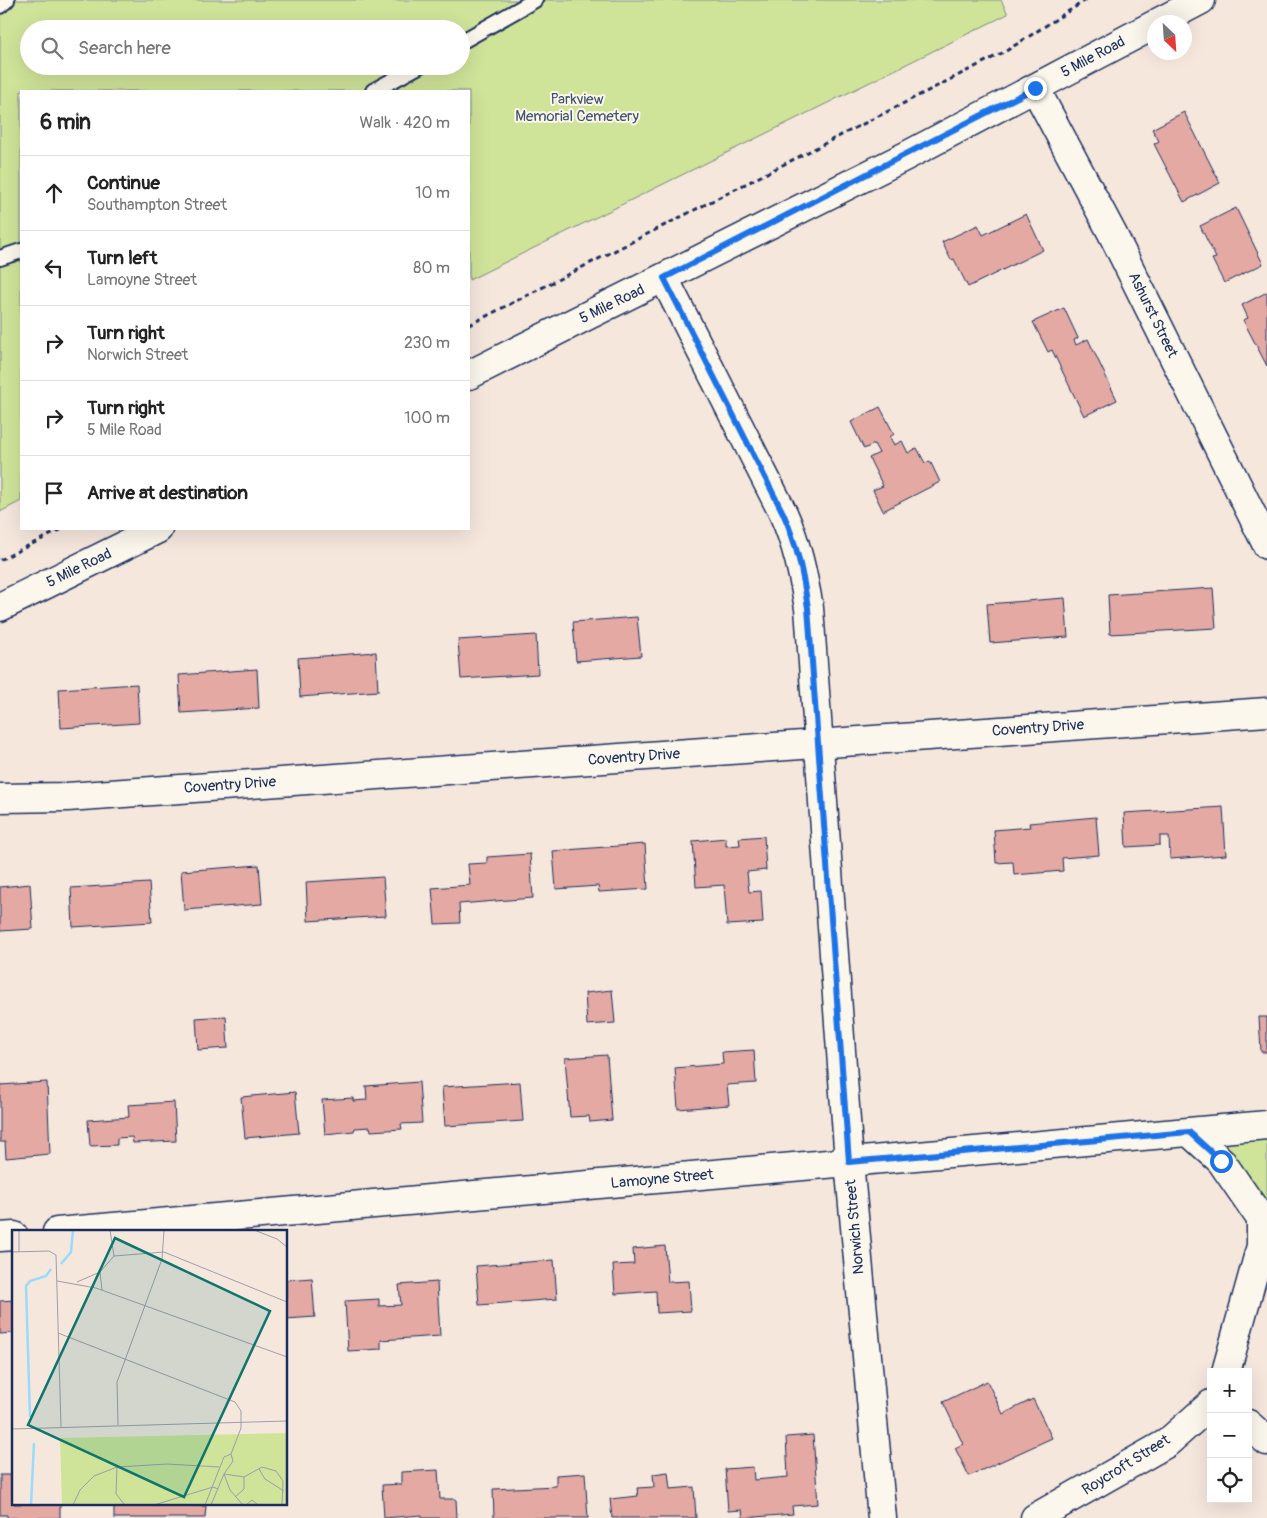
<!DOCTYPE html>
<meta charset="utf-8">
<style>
body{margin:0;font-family:Pangolin,sans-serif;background:#f2f2f2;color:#222}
.controls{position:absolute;right:15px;bottom:15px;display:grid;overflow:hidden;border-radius:0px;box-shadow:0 5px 20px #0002}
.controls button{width:45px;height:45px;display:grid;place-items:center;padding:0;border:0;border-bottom:1px solid #e0e0e0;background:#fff;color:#222;font:25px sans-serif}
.compass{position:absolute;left:1147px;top:15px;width:45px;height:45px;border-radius:50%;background:#fff;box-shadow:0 5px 20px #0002;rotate:155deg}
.stop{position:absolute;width:15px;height:15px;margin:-11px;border:4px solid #1a73e8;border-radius:50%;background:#fff}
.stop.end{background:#1a73e8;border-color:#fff;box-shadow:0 1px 5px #0008}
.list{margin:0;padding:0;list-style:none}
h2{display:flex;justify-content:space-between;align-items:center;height:65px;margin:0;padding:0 20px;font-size:21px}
h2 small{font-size:16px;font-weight:400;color:#767676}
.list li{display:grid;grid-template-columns:32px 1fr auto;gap:15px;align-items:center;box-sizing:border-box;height:75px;padding:0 20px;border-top:1px solid #e0e0e0}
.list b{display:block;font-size:19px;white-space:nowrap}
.list p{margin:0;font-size:16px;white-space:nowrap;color:#767676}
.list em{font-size:16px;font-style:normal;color:#767676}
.icon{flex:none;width:28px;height:28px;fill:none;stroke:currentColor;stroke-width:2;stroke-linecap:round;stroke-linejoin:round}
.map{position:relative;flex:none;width:1267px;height:1518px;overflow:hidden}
.search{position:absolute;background:#fff;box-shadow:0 5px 20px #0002;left:20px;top:20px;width:450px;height:55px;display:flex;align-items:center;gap:12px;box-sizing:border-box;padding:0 18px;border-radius:28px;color:#767676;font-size:19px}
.panel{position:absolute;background:#fff;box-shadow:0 5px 20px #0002;left:20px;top:90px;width:450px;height:440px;border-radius:0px}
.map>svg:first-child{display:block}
.green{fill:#cfe499;stroke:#758a7c;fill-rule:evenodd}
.building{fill:#e3a9a2;stroke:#1b2f5e}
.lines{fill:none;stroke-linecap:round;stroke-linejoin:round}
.service-casing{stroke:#1b2f5e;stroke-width:18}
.minor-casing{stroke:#1b2f5e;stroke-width:31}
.secondary-casing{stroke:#1b2f5e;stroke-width:31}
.path{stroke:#1b2f5e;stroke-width:3;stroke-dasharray:5 4;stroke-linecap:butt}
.service{stroke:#fbf7ec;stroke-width:14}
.minor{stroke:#fbf7ec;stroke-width:28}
.secondary{stroke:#fbf7ec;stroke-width:28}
.route{stroke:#1a73e8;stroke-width:6}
.labels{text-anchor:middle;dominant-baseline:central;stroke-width:4;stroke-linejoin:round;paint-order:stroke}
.street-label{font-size:15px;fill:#1b2f5e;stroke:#fbf7ec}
.park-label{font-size:15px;fill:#3f536a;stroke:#fbf7ec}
.inset-river{fill:none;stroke:#98dbfa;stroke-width:2.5}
.inset-road{fill:none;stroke:#9e9daa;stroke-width:1}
.view{fill:#0f766e;fill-opacity:0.15;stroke:#0f766e;stroke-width:2.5}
.inset-edge{fill:none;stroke:#1b2f5e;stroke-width:2.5}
</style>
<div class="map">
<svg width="1267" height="1518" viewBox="0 0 1267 1518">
<rect width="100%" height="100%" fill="#f6e7dd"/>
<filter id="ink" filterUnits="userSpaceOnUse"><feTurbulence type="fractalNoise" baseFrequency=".02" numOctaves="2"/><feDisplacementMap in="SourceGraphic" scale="10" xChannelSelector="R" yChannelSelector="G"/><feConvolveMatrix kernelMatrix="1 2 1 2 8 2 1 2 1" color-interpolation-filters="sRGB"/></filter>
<g filter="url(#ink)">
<path class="green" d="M0 0H1001L1008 14 469 280V91H21V501L0 512ZM29 29H461V66H29Z
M1267 1125V1238L1261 1219 1189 1132Z"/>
<path class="building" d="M1184 112 1220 183 1184 202 1154 144 1159 141 1152 129Z
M1236 208 1263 264 1224 283 1212 259 1216 258 1200 226Z
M1026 214 1043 250 968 287 954 259 951 260 942 242 978 225 983 235Z
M1267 292V366L1243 320 1248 318 1242 305Z
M1064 308 1078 338 1074 340 1076 345 1088 339 1117 400 1084 416 1052 350 1048 352 1033 322Z
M880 407 894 434 890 437 894 445 902 441 908 453 917 448 925 463 930 461 940 482 883 511 873 490 883 486 869 458 879 453 874 444 864 449 851 422Z
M1213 588 1216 628 1110 634 1108 595Z
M1065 598 1068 637 990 643 987 604Z
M637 617 641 656 576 661 573 622Z
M536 635 538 674 461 679 458 640Z
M376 652 378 691 300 697 298 658Z
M257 669 259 708 181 713 179 675Z
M137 684 139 723 61 728 59 689Z
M1223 807 1226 855 1170 859 1169 836H1160V845L1126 847 1124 813Z
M1096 817 1099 855 1062 858 1063 871 1014 875 1013 862 996 863 994 830 1030 827 1029 823Z
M764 836 766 870 747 872 749 892 761 891 763 923 727 925 724 885 696 887 693 841 726 838V846L740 845 739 838Z
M645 844 648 889 599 892 598 886 556 889 553 851Z
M530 854 533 898 459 904 460 923 435 924 432 888 470 885 468 864 487 863V857Z
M259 865 262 904 184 910 181 871Z
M383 877 386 916 308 921 306 882Z
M149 883 152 922 73 927 71 888Z
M30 884 33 929 0 931V887Z
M612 990 615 1023 587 1025 585 993Z
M226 1016 228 1048 198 1050 196 1018Z
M1259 1017H1267V1052H1261Z
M754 1050 756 1083 727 1085 729 1105 678 1109 675 1068 723 1064 722 1052Z
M607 1055 612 1120 590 1122 589 1116 570 1117 565 1058Z
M47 1082 50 1154 6 1158 5 1142H0V1085Z
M419 1082 422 1123 401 1124 402 1129 371 1131 370 1127 355 1128 354 1131 325 1134 322 1100 353 1098V1101L367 1100 366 1086Z
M520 1082 523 1121 445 1126 442 1087Z
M295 1092 299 1133 245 1138 241 1097Z
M174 1102 176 1141 133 1143 132 1137 117 1138V1145L90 1146 88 1120 129 1117 128 1105Z
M665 1246 668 1282 689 1281 691 1311 657 1313 656 1291 615 1294 613 1265 634 1264 633 1249Z
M554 1260 557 1299 479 1305 476 1266Z
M312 1278 315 1317 286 1319V1280Z
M437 1282 440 1336 381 1340V1349L348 1351 345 1301 379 1299V1306L401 1305 399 1285Z
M14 1300V1333L0 1334V1301Z
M987 1381 1003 1414 1033 1399 1052 1438 969 1476 955 1448 963 1444 943 1402Z
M813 1435 818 1504 792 1506 793 1514 743 1518 742 1510 728 1511 725 1469 753 1467 754 1480 788 1477 786 1437Z
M438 1470 440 1499H456L457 1518H422V1515L384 1518 382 1485 401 1484V1472Z
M668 1472 670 1489 694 1487 696 1518H612L610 1499 638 1496 637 1488 654 1487 653 1474Z
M585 1473 588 1518H494L493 1489 556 1486V1475Z
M0 1475H10V1480H14V1504H60V1518H7V1515H0Z
M114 1504 206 1506 205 1518H114Z"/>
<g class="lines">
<g class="service-casing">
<path id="service" d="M0 6 7 0
M461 42 535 0
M373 91 419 66
M0 258 21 251"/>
</g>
<g class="minor-casing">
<path id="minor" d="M1035 88 1112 233 1267 545
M664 278 783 513C797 544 803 574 809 608L849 1162 882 1518
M0 798 67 797 1267 712
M1189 1132 1221 1161 1261 1219V1246
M57 1232 1267 1125
M0 1237 14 1236
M1226 1372 1261 1246 1267 1238
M1248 1424 1267 1441
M1035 1518 1167 1443 1211 1404"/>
</g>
<g class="secondary-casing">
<path id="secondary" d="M1159 22 1201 0
M469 375 906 156 1154 25
M0 607 158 529"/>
</g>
<path class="path" d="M469 325 1006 51 1086 0
M0 560 62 529"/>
<use href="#service" class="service"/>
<use href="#minor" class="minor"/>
<use href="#secondary" class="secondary"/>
</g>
</g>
<g class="lines" filter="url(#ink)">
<path class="route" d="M1035 88 664 278 783 513C797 544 803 574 808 608L849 1162 1189 1132 1221 1161"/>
</g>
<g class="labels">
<g class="street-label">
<text transform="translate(1093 57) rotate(-28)">5 Mile Road</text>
<text transform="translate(612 304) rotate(-26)">5 Mile Road</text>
<text transform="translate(1153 315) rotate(64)">Ashurst Street</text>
<text transform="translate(79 568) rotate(-26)">5 Mile Road</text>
<text transform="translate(1038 728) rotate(-4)">Coventry Drive</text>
<text transform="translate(634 757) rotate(-4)">Coventry Drive</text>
<text transform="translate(230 785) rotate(-4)">Coventry Drive</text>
<text transform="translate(662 1179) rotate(-5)">Lamoyne Street</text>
<text transform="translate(855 1227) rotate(-95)">Norwich Street</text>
<text transform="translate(1126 1465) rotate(-32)">Roycroft Street</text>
</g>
<g class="park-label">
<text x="577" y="99">Parkview<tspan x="577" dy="17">Memorial Cemetery</tspan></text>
</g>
</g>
<g transform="translate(12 1230)">
<rect width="275" height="275" fill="#f6e7dd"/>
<path d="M275 203V275H50L48 208Z" fill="#cfe499"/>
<path class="inset-river" d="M49 34 59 22 61 0M18 187 14 56 18 51 34 46 39 39M19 275 22 213"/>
<path class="inset-road" d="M98 0 102 26M242 0 265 9 275 17M0 22 37 21 44 25 49 197M7 22V0M102 26 152 22 275 72M88 42 90 60M45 51 84 58 275 127M65 52 88 42 102 26M46 103 223 172 229 181V198L219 224 221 231 212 244 218 260 231 275M106 195 105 152 150 29 152 0M0 199 275 191M105 237 104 264 113 275M247 239 253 249 272 261M212 244 232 247 250 237 264 241 271 251 270 275M223 267 232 259V247M61 275 68 260 82 246 105 237 155 234 207 237M142 275 201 257 206 259M193 275 212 227 219 224M199 275 212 244M234 275 240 270 246 275"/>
<path class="view" d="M103 8 258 81 172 267 16 195Z"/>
<rect width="275" height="275" class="inset-edge"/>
</g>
</svg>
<div class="controls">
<button>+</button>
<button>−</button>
<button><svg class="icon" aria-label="locate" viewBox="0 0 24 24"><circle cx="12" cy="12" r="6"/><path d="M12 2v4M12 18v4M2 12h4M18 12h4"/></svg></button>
</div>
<svg class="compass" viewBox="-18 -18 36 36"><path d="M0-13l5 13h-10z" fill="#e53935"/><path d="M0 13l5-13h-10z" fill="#767676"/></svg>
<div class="stop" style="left:1221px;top:1161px"></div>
<div class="stop end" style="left:1035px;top:88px"></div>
<div class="search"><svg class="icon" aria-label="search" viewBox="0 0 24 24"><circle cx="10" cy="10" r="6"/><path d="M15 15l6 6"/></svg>Search here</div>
<section class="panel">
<h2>6 min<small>Walk · 420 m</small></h2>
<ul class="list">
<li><svg class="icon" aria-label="ahead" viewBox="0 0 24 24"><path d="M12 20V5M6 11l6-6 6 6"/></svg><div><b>Continue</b><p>Southampton Street</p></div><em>10 m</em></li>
<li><svg class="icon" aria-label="left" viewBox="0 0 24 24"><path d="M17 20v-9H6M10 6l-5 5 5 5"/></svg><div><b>Turn left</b><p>Lamoyne Street</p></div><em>80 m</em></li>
<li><svg class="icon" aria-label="right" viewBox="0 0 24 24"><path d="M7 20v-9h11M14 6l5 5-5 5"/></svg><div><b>Turn right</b><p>Norwich Street</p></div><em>230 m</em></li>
<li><svg class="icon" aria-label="right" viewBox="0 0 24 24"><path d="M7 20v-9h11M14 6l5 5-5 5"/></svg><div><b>Turn right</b><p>5 Mile Road</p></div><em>100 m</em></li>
<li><svg class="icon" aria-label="arrive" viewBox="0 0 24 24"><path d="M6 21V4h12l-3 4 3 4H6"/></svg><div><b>Arrive at destination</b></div></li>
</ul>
</section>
</div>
